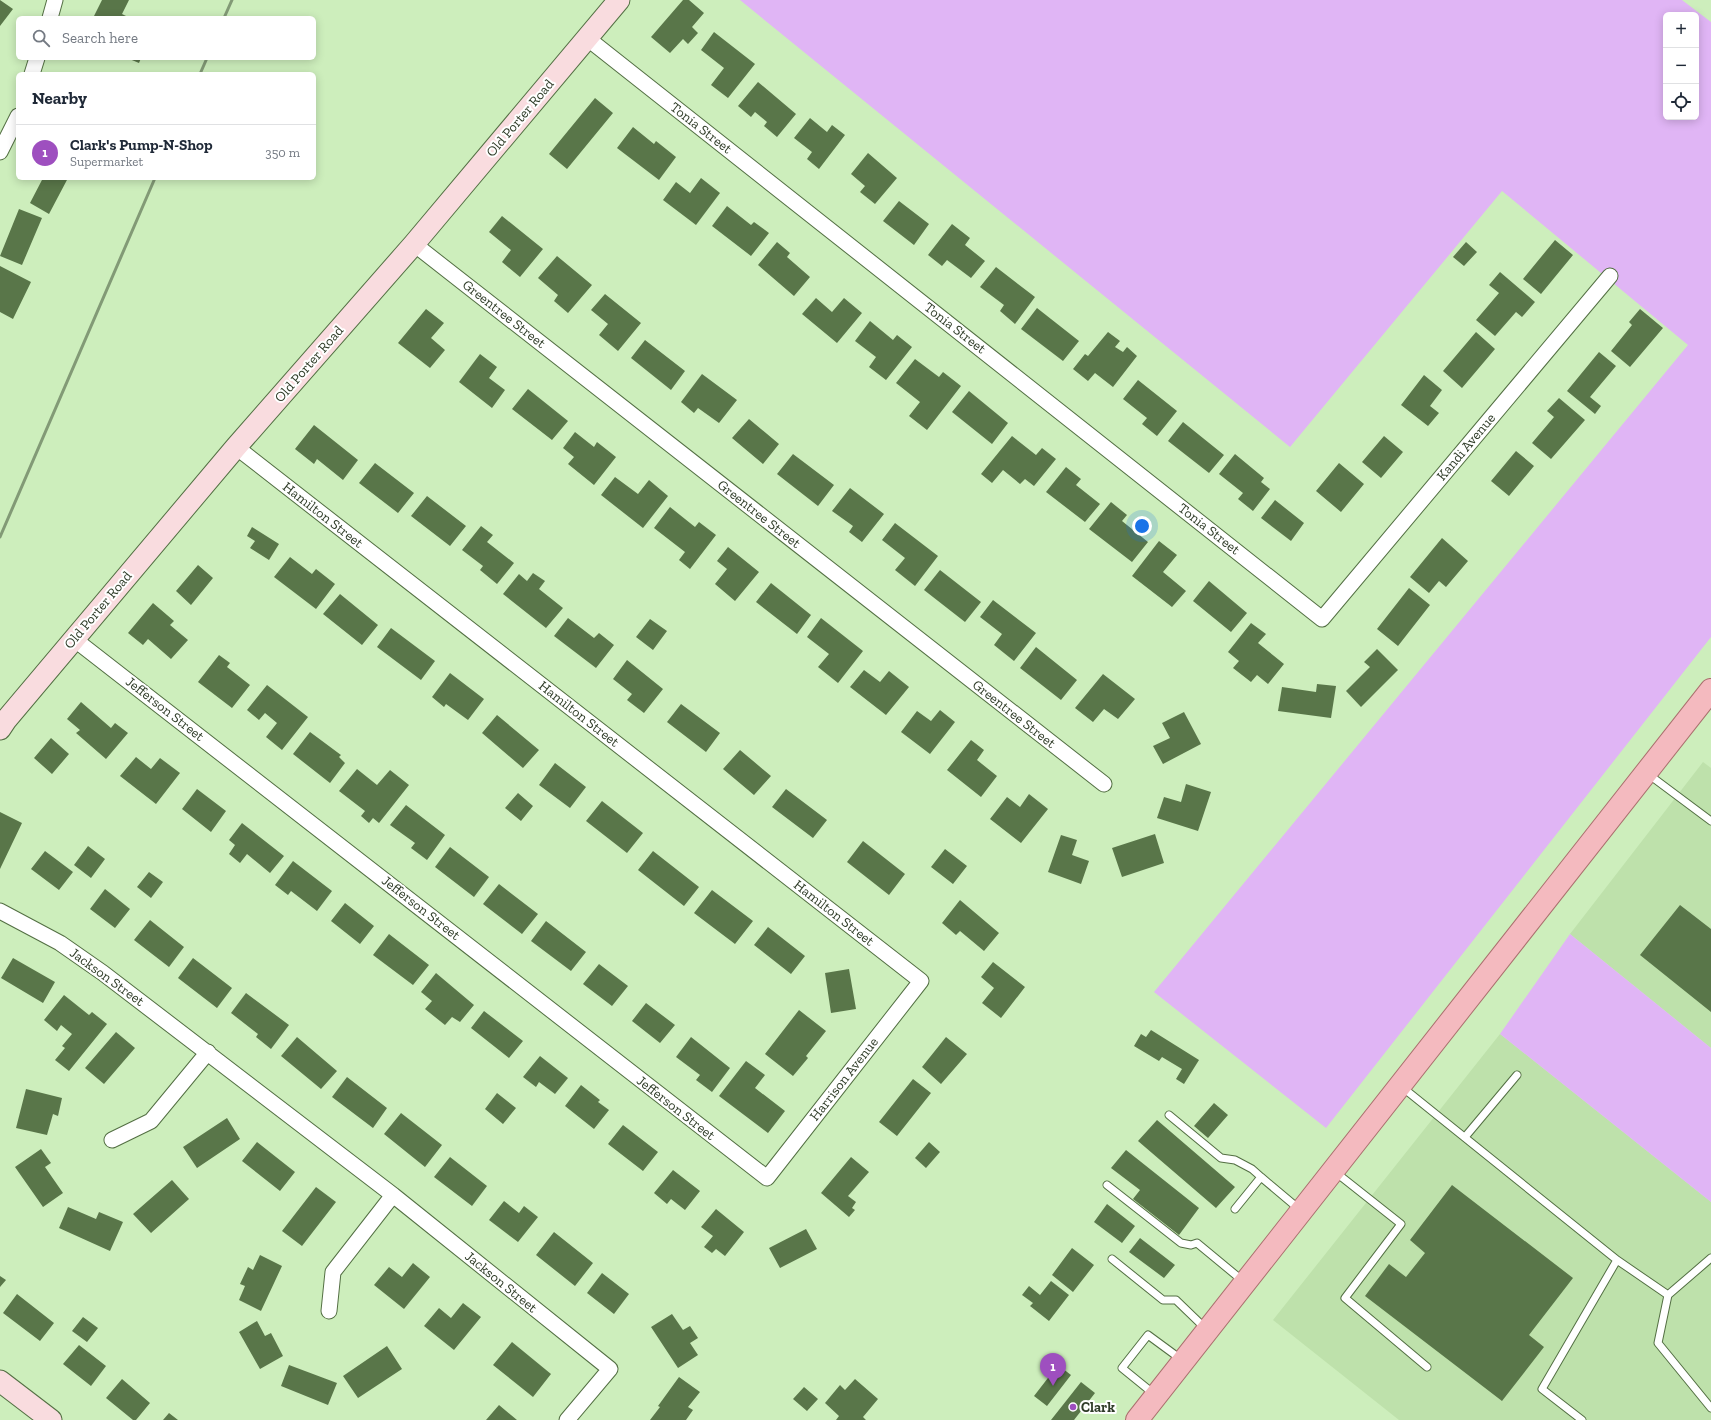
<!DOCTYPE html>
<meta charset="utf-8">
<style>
body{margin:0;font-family:"Zilla Slab",serif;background:#f2f2f3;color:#1f2937}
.controls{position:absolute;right:12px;top:12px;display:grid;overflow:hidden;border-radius:6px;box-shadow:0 2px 10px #0003}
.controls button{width:36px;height:36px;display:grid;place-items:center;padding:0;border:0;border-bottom:1px solid #e0e1e3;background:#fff;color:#1f2937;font:20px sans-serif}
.you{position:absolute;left:1142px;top:526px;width:14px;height:14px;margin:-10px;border:3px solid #fff;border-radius:50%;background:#1a73e8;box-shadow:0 0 0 6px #1a73e833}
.badge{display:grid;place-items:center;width:26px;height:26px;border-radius:50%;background:#9e4fbf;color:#fff;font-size:13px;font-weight:700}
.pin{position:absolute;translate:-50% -33px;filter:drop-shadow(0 1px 2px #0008)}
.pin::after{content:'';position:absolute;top:21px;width:14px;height:12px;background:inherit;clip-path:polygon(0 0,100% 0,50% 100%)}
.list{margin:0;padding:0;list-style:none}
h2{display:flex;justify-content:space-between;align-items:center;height:52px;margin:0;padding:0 16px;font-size:17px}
h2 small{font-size:13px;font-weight:400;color:#747a83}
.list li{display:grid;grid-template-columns:26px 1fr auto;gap:12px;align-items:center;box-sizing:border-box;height:56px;padding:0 16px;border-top:1px solid #e0e1e3}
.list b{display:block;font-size:15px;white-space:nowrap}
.list p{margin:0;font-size:13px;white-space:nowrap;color:#747a83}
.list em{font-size:13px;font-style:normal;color:#747a83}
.icon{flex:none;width:22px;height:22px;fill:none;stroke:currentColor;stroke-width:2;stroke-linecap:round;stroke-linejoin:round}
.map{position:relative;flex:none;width:1711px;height:1420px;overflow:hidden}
.search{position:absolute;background:#fff;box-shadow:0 2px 10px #0003;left:16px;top:16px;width:300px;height:44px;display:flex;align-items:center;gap:10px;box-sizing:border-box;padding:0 14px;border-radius:6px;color:#747a83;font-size:15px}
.panel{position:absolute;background:#fff;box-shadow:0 2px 10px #0003;left:16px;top:72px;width:300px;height:108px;border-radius:6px}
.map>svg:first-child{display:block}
.built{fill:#bee1ab}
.green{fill:#e0b5f5;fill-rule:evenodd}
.building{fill:#597649}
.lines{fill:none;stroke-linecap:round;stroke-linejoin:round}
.lane-casing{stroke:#536f43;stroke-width:9}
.street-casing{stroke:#536f43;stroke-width:17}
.secondary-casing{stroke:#536f43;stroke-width:23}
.primary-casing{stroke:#aa706e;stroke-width:24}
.lane{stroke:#fff;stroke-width:7}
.street{stroke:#fff;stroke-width:15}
.secondary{stroke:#f9dcdf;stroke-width:21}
.primary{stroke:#f4babf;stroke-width:22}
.rail{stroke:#829a76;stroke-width:3}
.poi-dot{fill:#9e4fbf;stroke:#fff;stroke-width:1.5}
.labels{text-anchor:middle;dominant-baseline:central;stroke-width:4;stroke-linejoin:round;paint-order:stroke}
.street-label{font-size:14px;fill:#2f3c28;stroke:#fff}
.poi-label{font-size:14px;font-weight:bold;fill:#2f3c28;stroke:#fff;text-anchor:start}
</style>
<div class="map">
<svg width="1711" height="1420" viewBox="0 0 1711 1420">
<rect width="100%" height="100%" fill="#cdeebc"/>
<path class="built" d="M1703 762 1711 768V1048L1570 934Z
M1500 1034 1711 1202V1420H1399L1273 1320Z"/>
<path class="green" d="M740 0H1682L1711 22V637L1326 1128 1154 992 1688 345 1502 191 1290 447ZM1666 15H1696V117H1666Z
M1570 934 1711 1048V1202L1500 1034Z"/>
<path class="building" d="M0 0 13 9 0 26Z
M102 0H129L122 14 130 18H93Z
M683 0H689L704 13 692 27 698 33 688 44 683 39 670 53 651 37Z
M714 32 755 64 728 98 711 85 724 68 701 50Z
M127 58H141L139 63Z
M758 82 796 114 777 137 764 126 767 122 755 112 751 117 738 106Z
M595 98 613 113 567 169 549 154Z
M810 118 827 132 832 125 845 135 819 169 807 159 812 152 794 138Z
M633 127 654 144 656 141 676 157 659 180 617 148Z
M868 153 897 178 875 204 860 192 865 186 851 174Z
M43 178H68L49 214 30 203Z
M701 178 720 193 696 225 663 200 676 182 690 193Z
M899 201 929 224 914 245 883 221Z
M727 206 751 225 754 222 769 233 751 256 712 226Z
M19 209 42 218 22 265 0 256Z
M502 216 543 249 520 277 502 262 511 250 489 232Z
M952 224 970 238 965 245 985 261 971 278 947 260 942 266 928 255Z
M1555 240 1573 255 1541 294 1523 279Z
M777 242 790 253 787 257 810 277 794 296 758 265Z
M1466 242 1477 252 1464 266 1453 257Z
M557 256 592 285 568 313 554 301 558 295 538 278Z
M0 266 31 282 13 319 0 312Z
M996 267 1035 297 1015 324 1000 311 1004 305 980 287Z
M1500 272 1535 302 1522 317 1516 312 1495 336 1476 320 1499 293 1489 285Z
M605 294 641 323 618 351 599 335 608 324 591 310Z
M816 298 832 312 844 298 862 313 837 343 802 314Z
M1037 308 1079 341 1063 361 1021 329Z
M426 309 444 323 431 338 445 350 430 368 398 343Z
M1640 309 1663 328 1630 367 1611 351 1632 325 1629 322Z
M870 321 893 340 897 335 912 347 886 380 869 367 876 357 855 341Z
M1108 332 1120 341 1115 347 1123 352 1127 347 1137 356 1113 387 1095 373 1088 381 1073 369 1085 354 1088 356Z
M1476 332 1495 349 1462 388 1443 371Z
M645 340 685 371 671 390 631 358Z
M1599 352 1616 366 1590 397 1601 406 1595 414 1567 391Z
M480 354 497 367 489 378 505 390 492 408 459 382Z
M915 359 939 377 943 372 961 386 927 430 909 416 920 402 896 383Z
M702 374 737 400 719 423 698 408 694 413 681 402Z
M1424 375 1442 390 1430 406 1439 413 1428 426 1401 405Z
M1138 380 1177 411 1157 436 1142 424 1147 418 1123 399Z
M528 389 568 421 552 440 512 409Z
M969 391 1008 423 992 444 952 412Z
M1559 398 1585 420 1551 459 1532 443 1554 417 1547 411Z
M749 419 779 444 763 464 732 438Z
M1183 422 1224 455 1209 473 1168 441Z
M314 425 358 460 343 480 317 459 314 464 295 449Z
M575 432 594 447 597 442 616 457 594 485 568 464 574 457 563 448Z
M1012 436 1036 455 1042 448 1056 459 1034 486 1025 479 1020 484 1003 470 992 483 981 474Z
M1384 436 1403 452 1381 478 1362 462Z
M1516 451 1534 466 1509 496 1491 481Z
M793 454 834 485 818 506 777 474Z
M1235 454 1264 478 1261 482 1270 489 1253 511 1238 499 1243 493 1219 474Z
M375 463 414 493 398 513 359 483Z
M1339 463 1364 484 1341 512 1316 491Z
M1066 467 1081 479 1076 485 1100 504 1085 522 1046 492Z
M615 477 638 494 649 480 668 496 643 528 601 495Z
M850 488 884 514 862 542 849 532 853 526 832 511Z
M427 496 466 526 450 546 411 516Z
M1275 500 1304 523 1291 541 1261 518Z
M1111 502 1127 515 1122 521 1148 542 1132 562 1089 529Z
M670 507 695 527 699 522 716 535 690 569 679 560 685 552 654 528Z
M895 523 938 556 915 586 895 570 905 558 882 540Z
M481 526 493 535 487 542 514 563 497 584 480 570 483 566 462 550Z
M252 527 279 544 269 560 250 548 255 541 247 536Z
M1442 538 1468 561 1446 587 1439 581 1429 593 1410 577Z
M1159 541 1177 555 1163 572 1186 591 1172 607 1132 576Z
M728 547 759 572 735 601 715 584 727 569 717 561Z
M290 557 312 574 316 569 335 584 316 609 274 577Z
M198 565 213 578 191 605 176 591Z
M940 570 981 602 965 622 924 590Z
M533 573 545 581 539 589 563 608 546 628 503 594 519 574 527 581Z
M1209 581 1247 613 1231 632 1193 601Z
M771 583 811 615 797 634 756 602Z
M1409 588 1430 605 1398 646 1377 629Z
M340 594 378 625 362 645 323 614Z
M993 600 1036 633 1014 661 994 645 1002 634 980 617Z
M153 603 174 621 170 625 188 640 171 659 148 639 143 645 128 633Z
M568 618 594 638 599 633 614 645 596 668 554 636Z
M821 618 863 651 838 683 818 667 829 654 807 637Z
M650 619 667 631 653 650 636 637Z
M1251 623 1266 634 1258 643 1284 664 1268 684 1257 675 1251 682 1233 668 1239 661 1228 652Z
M391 628 435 661 421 680 377 647Z
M1036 647 1077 680 1061 700 1020 668Z
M1377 649 1398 670 1361 707 1346 691 1370 667 1364 662Z
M219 655 230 663 227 667 250 685 232 708 198 682Z
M627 660 663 689 644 713 627 700 632 694 613 679Z
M864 670 880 682 889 671 909 687 886 715 850 687Z
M450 673 484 699 468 720 446 704 444 707 432 697Z
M1103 674 1135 699 1118 719 1104 709 1093 722 1075 708Z
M1317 684 1336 686 1331 718 1278 711 1282 687 1316 692Z
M267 685 308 717 282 750 266 737 277 723 265 713 259 720 247 710Z
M81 702 111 728 115 723 128 733 106 759 76 733 80 730 67 719Z
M681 704 720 733 706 752 667 722Z
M940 710 955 722 930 754 901 732 917 711 931 721Z
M1184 712 1201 744 1163 764 1153 746 1170 738 1162 723Z
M497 715 539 750 523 768 482 733Z
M310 732 341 755 339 757 345 763 330 783 293 754Z
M51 738 69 754 52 774 34 758Z
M971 740 984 750 977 760 997 776 981 797 947 770Z
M740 750 771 776 754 795 723 769Z
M136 757 151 769 160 758 180 773 156 804 120 776Z
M555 763 586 787 570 808 539 785Z
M357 769 377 785 390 770 409 785 379 823 373 818 369 823 361 816 365 811 339 791Z
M1186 784 1211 792 1198 831 1157 818 1164 797 1181 802Z
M197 789 226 811 211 832 182 809Z
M786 789 827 820 813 838 772 807Z
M518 793 533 806 521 821 505 808Z
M1029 794 1048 809 1021 843 990 819 1007 797 1020 807Z
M602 801 643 833 627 853 586 821Z
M406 805 445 835 427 860 411 848 415 843 390 825Z
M0 812 22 823 0 869Z
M242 823 284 856 270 873 247 854 240 863 229 854 235 845 229 840Z
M1155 834 1164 863 1122 877 1112 848Z
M1061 835 1077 840 1072 855 1089 861 1081 884 1048 872Z
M863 841 905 874 889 895 847 862Z
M88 846 105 859 91 878 74 865Z
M450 847 489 877 474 897 435 867Z
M945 849 967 866 953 884 931 867Z
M45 851 73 872 59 890 31 869Z
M653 851 699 887 684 906 638 870Z
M293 861 332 891 317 911 291 891 288 895 275 885Z
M149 872 163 882 151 898 137 887Z
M499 884 538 914 522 934 483 904Z
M105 889 130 909 115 928 90 909Z
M712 890 753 921 735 944 694 913Z
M960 900 999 933 984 951 960 931 956 935 942 923Z
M345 903 374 926 360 944 331 921Z
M1680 905 1711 929V1012L1640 955Z
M150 920 184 947 169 967 134 940Z
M546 921 586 952 571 971 531 941Z
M768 927 805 956 791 974 754 945Z
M389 934 429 965 413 985 373 955Z
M13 958 55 982 43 1003 1 978Z
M193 958 232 988 217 1008 178 978Z
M993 962 1025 987 1001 1018 982 1003 994 988 981 977Z
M599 964 628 986 612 1006 583 984Z
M849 969 856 1009 831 1013 825 973Z
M436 973 474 1005 460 1022 452 1017 445 1025 425 1009 432 1001 421 992Z
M246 993 289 1025 271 1049 256 1037 258 1034 231 1013Z
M64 995 89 1015 92 1012 107 1024 69 1071 55 1060 65 1048 62 1046 72 1034 61 1025 57 1031 44 1020Z
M646 1003 675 1025 660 1043 632 1021Z
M799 1010 826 1031 806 1056 808 1058 793 1076 765 1054Z
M484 1011 523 1041 509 1058 471 1028Z
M1151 1030 1199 1060 1184 1084 1176 1079 1182 1069 1162 1057 1159 1061 1134 1046 1141 1034 1146 1037Z
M116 1032 135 1048 104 1084 85 1068Z
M297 1037 337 1071 321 1089 281 1056Z
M691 1037 730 1068 712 1092 696 1080 700 1075 676 1057Z
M946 1037 967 1054 941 1084 922 1067Z
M540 1056 568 1078 555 1094 539 1082 536 1087 523 1077Z
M746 1061 765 1075 755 1088 785 1111 768 1133 719 1096Z
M347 1077 387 1108 373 1128 332 1097Z
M913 1079 931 1093 897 1136 879 1122Z
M581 1085 600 1100 598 1102 609 1110 594 1129 565 1106Z
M26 1089 62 1098 58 1116 53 1114 47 1135 16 1128Z
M497 1093 516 1108 503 1124 485 1109Z
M1214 1103 1228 1115 1208 1138 1194 1126Z
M401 1113 442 1145 425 1167 384 1134Z
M227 1118 240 1139 197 1168 183 1147Z
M1157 1120 1235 1187 1216 1208 1138 1141Z
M623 1125 658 1152 643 1171 608 1144Z
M257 1142 295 1172 280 1191 242 1161Z
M929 1142 940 1152 926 1168 915 1158Z
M41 1149 51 1163 45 1167 63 1193 43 1207 15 1167Z
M1126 1150 1199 1208 1179 1235 1133 1199 1140 1190 1111 1168Z
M450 1157 487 1186 472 1206 434 1177Z
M851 1157 869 1172 848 1196 856 1202 852 1208 855 1210 849 1217 821 1193Z
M673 1170 700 1191 685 1210 671 1199 667 1204 654 1193Z
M172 1180 189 1199 151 1233 133 1214Z
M1452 1185 1573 1278 1529 1335 1544 1347 1502 1401 1365 1296 1389 1264 1406 1277 1425 1253 1410 1240Z
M316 1187 336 1202 302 1246 282 1231Z
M504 1201 519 1213 524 1206 538 1217 518 1242 489 1220Z
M1107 1204 1135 1226 1122 1243 1094 1222Z
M68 1207 96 1219 99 1212 123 1222 110 1251 59 1228Z
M716 1209 744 1232 725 1256 716 1249 712 1253 704 1247 713 1236 701 1227Z
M806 1229 817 1249 780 1268 769 1248Z
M554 1232 593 1263 575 1286 536 1255Z
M1140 1238 1175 1265 1164 1278 1129 1252Z
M1072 1248 1094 1265 1073 1292 1052 1275Z
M260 1255 282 1266 261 1311 239 1300 245 1286 240 1284 248 1267 253 1270Z
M413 1263 430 1277 404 1309 374 1285 389 1267 402 1277Z
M602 1273 629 1294 614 1314 587 1293Z
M0 1276 6 1280 0 1287Z
M1051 1281 1069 1295 1049 1321 1030 1306 1033 1303 1022 1295 1029 1286 1040 1295Z
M17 1294 54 1323 40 1341 3 1313Z
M463 1303 481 1317 454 1350 424 1326 439 1308 451 1318Z
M672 1314 683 1330 690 1326 698 1338 690 1343 698 1355 678 1368 651 1327Z
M83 1317 98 1328 87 1342 72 1331Z
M257 1321 265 1336 271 1333 283 1356 260 1369 239 1332Z
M512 1342 551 1374 533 1397 493 1365Z
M79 1345 106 1366 91 1386 63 1364Z
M387 1346 402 1369 358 1398 343 1376Z
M289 1365 337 1383 328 1405 281 1386Z
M1058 1365 1071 1375 1047 1406 1034 1396Z
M679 1377 700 1392 688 1407 693 1410 686 1420H650L660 1407 658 1406Z
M122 1379 150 1403 136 1420H133L106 1398Z
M855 1379 878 1399 863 1417 866 1420H836L839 1416 825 1403 840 1385 845 1390Z
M1081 1382 1095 1393 1074 1420H1051Z
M804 1387 818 1399 807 1411 793 1399Z
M499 1405 517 1420H486Z
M169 1413 178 1420H163Z"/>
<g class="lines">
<g class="lane-casing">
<path id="lane" d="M1648 774 1711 821
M1402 1087 1617 1260 1542 1389 1582 1420
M1169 1115 1221 1158 1235 1160 1252 1169 1261 1177
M1465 1137 1517 1075
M1334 1171 1401 1224 1345 1298 1427 1367
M1107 1185 1181 1243 1191 1245 1197 1243 1243 1281
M1235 1209 1261 1177 1299 1209
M1711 1258 1668 1295 1658 1343 1711 1408
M1112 1259 1163 1300H1176L1206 1329
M1617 1260 1668 1295
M1154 1394 1122 1368 1148 1335 1182 1360"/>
</g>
<g class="street-casing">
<path id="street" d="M50 18 55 0
M587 38 1322 619 1610 276
M32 74 37 58
M0 152 18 116
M414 244 1104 784
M74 639 767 1178 921 981 236 447
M0 911 60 943 103 973 393 1195 610 1369 567 1420
M112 1140 151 1121 208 1052
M329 1311 333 1272 393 1195"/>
</g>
<g class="secondary-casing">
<path id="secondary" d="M0 729 6 720 236 447 414 244 619 0
M0 1381 51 1420"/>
</g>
<g class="primary-casing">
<path id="primary" d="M1137 1420 1711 690"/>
</g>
<use href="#lane" class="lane"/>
<use href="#street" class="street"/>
<use href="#secondary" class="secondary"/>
<use href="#primary" class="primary"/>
<path class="rail" d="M224 18 232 0
M200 74 207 58
M0 537 155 178"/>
</g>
<circle class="poi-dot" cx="1073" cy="1407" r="4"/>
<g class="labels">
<g class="street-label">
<text transform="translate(520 118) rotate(-50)">Old Porter Road</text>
<text transform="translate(701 128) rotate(38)">Tonia Street</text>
<text transform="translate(504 314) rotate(38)">Greentree Street</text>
<text transform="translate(955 328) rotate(38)">Tonia Street</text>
<text transform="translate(309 364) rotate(-49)">Old Porter Road</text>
<text transform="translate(1466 447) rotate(-50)">Kandi Avenue</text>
<text transform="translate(759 514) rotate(38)">Greentree Street</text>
<text transform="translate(323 515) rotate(38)">Hamilton Street</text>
<text transform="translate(1209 529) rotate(38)">Tonia Street</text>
<text transform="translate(98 610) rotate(-50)">Old Porter Road</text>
<text transform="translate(165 709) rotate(38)">Jefferson Street</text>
<text transform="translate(579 714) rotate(38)">Hamilton Street</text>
<text transform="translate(1014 714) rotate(38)">Greentree Street</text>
<text transform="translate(421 908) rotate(38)">Jefferson Street</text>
<text transform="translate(834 913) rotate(38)">Hamilton Street</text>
<text transform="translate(107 977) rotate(36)">Jackson Street</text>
<text transform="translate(844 1079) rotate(-52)">Harrison Avenue</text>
<text transform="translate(676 1108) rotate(38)">Jefferson Street</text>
<text transform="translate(501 1282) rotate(39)">Jackson Street</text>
</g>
<g class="poi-label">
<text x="1081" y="1407">Clark</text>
</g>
</g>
</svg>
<div class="controls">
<button>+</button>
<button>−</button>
<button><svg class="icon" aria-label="locate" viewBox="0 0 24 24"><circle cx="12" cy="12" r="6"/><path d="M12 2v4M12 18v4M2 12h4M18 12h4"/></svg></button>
</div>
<div class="you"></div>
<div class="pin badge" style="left:1053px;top:1386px">1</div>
<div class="search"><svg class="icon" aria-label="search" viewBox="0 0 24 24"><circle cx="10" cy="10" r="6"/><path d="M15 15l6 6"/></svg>Search here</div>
<section class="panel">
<h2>Nearby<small></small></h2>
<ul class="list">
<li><span class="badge">1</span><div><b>Clark's Pump-N-Shop</b><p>Supermarket</p></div><em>350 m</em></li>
</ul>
</section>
</div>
